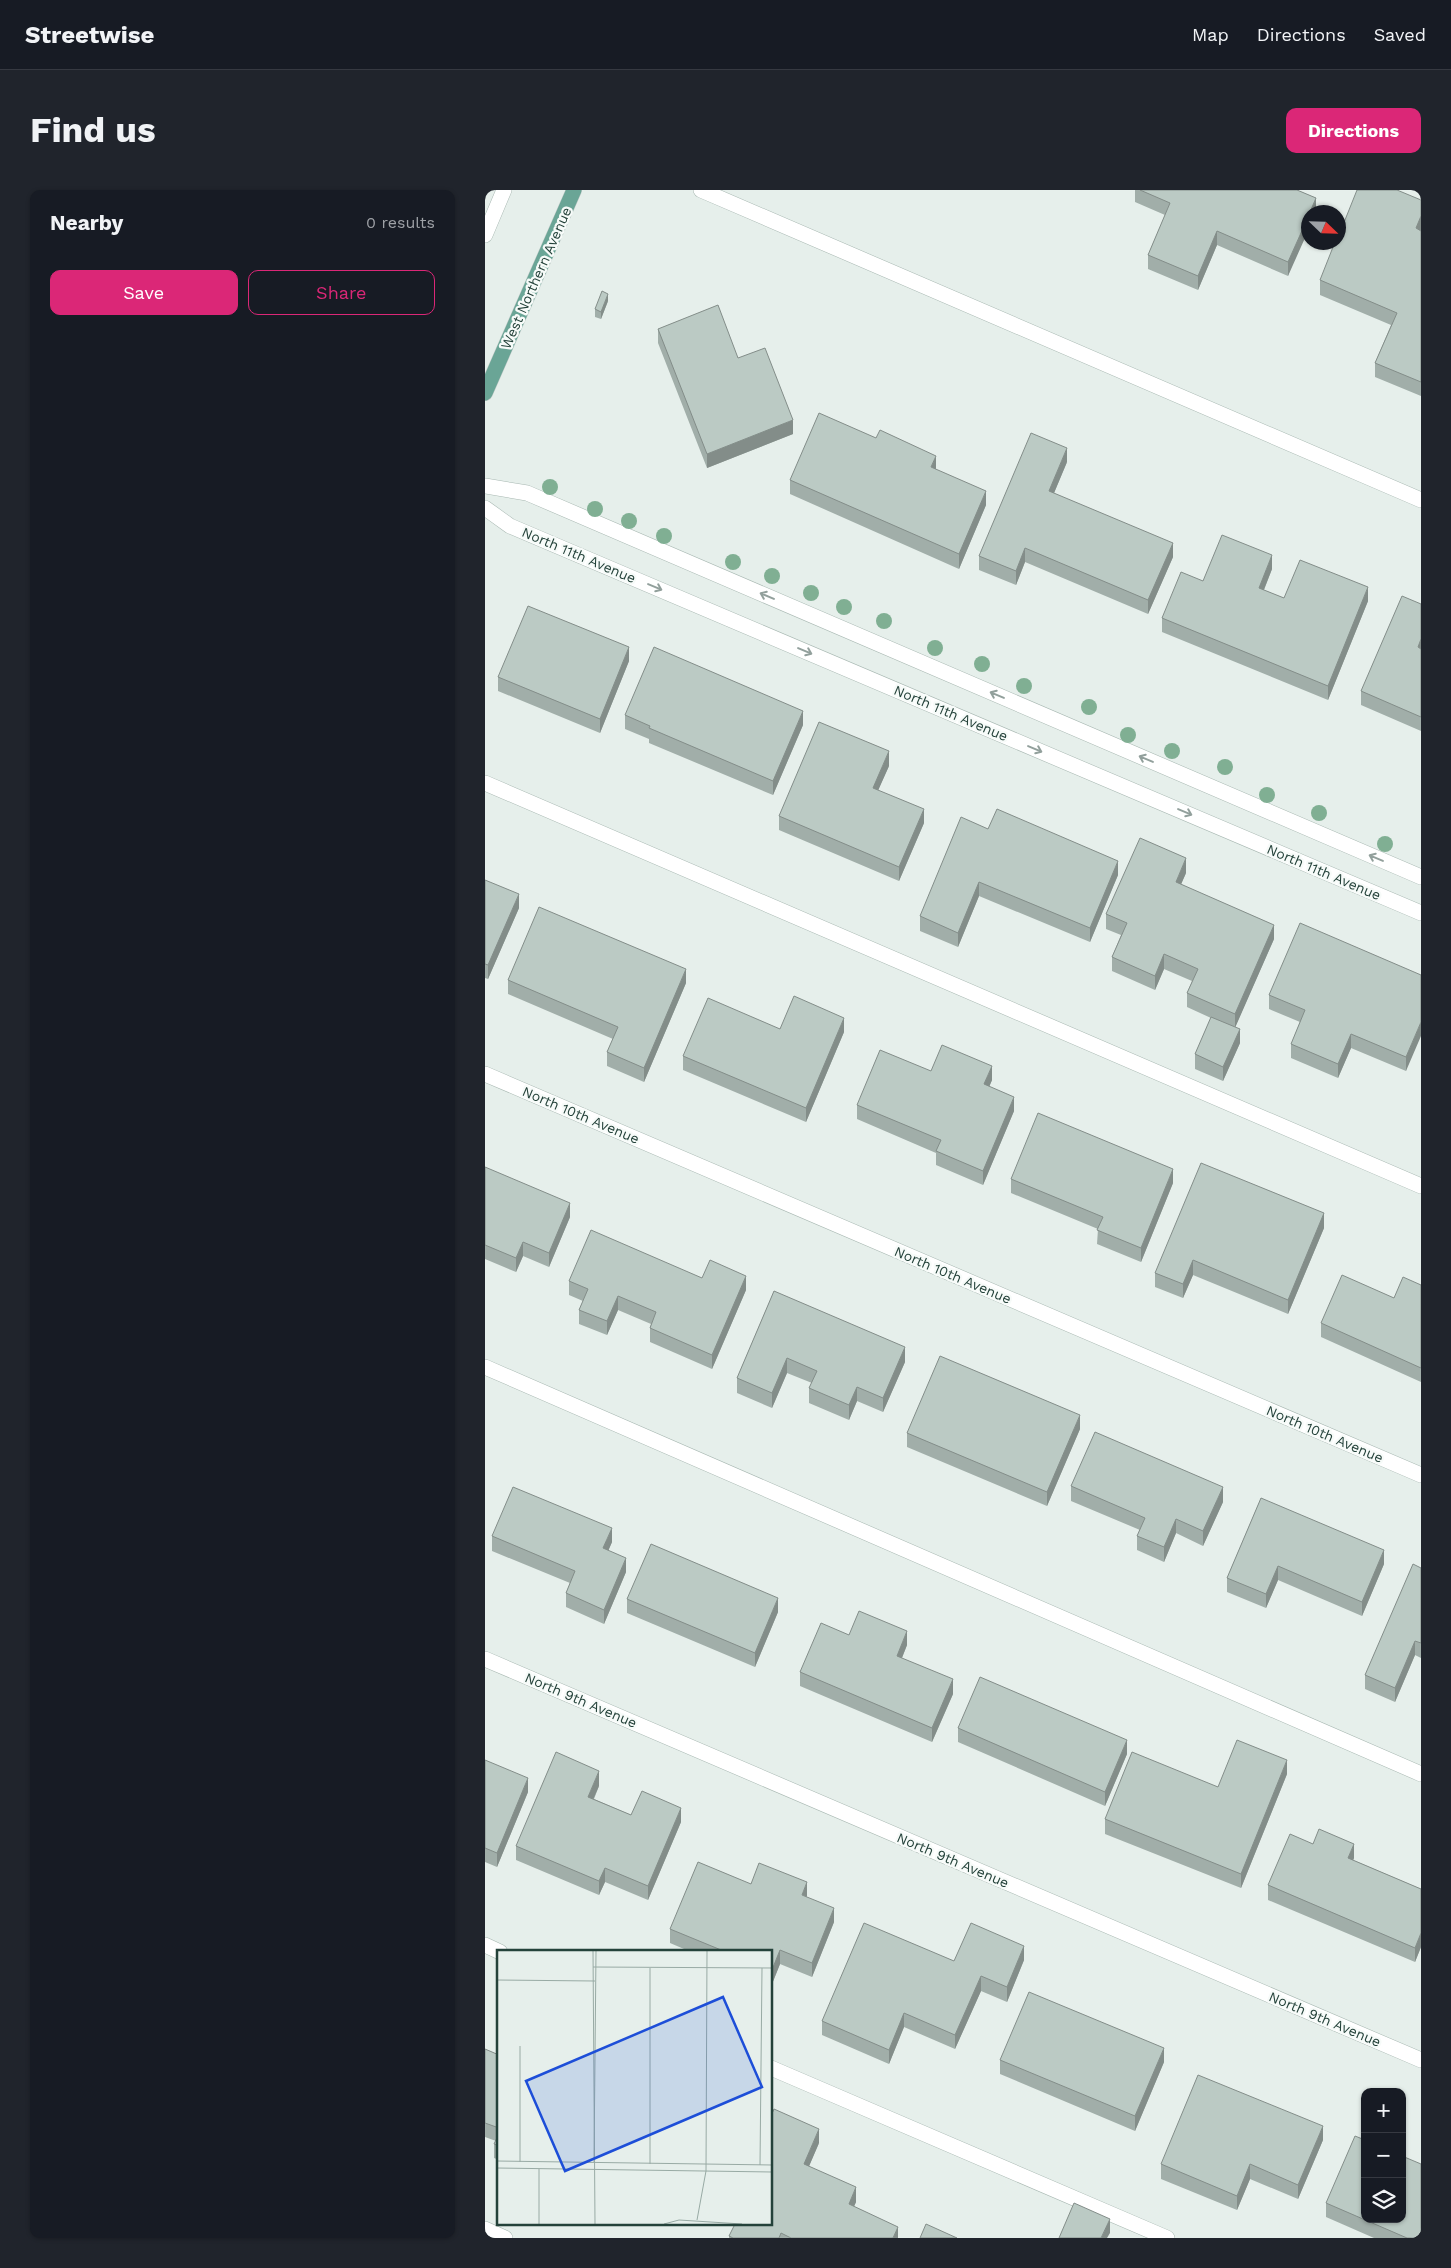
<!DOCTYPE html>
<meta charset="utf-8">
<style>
body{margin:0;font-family:"Work Sans",sans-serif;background:#20242c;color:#f1f3f6}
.controls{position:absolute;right:15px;bottom:15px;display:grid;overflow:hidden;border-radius:10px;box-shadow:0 1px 4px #0004}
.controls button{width:45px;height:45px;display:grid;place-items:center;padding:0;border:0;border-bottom:1px solid #363941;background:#171b24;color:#f1f3f6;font:25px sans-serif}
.compass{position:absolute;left:816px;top:15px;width:45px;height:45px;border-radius:50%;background:#171b24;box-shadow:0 1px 4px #0004;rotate:113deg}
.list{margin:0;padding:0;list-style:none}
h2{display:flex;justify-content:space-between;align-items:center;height:65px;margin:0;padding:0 20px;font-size:21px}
h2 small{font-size:16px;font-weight:400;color:#9ea1a6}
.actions{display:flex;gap:10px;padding:15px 20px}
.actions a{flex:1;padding:11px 0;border:1px solid #db2777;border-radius:10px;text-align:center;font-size:18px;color:#db2777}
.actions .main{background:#db2777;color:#fff}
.icon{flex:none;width:28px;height:28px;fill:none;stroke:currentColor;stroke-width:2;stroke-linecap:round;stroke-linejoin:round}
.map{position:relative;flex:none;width:936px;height:2048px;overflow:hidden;border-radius:10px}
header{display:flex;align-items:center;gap:30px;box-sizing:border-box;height:70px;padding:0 25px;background:#171b24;border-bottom:1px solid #363941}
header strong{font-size:24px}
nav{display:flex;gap:28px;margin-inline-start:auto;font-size:18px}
.intro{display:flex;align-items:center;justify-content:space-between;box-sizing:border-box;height:120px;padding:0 30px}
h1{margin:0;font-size:35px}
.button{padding:12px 22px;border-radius:10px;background:#db2777;color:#fff;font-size:18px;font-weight:700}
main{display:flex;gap:30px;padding:0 30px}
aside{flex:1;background:#171b24;border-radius:10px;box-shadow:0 1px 4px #0004}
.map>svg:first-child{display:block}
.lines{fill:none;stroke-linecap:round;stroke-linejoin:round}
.service-casing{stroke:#a8b8b2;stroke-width:16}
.minor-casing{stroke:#a8b8b2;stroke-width:16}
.primary-casing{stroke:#c2cac8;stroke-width:16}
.service{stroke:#fff;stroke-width:15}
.minor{stroke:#fff;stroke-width:15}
.primary{stroke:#6aa596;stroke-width:15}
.tree{fill:#80af93}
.wall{fill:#a1aea9}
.shaded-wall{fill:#838d89}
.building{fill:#bbcac4;stroke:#838d89}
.oneway{stroke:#92a09c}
.labels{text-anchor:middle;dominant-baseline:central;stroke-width:4.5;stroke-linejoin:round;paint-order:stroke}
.street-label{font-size:14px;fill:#24423a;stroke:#f7fbf9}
.inset-road{fill:none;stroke:#98aaa4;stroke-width:1}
.view{fill:#1d4ed8;fill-opacity:0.15;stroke:#1d4ed8;stroke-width:2.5}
.inset-edge{fill:none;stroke:#24423a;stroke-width:2.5}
</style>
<header>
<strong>Streetwise</strong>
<nav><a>Map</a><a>Directions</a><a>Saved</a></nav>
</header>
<div class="intro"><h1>Find us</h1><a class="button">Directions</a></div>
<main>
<aside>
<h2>Nearby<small>0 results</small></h2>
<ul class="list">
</ul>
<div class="actions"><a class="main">Save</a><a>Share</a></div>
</aside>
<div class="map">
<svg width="936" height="2048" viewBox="0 0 936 2048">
<rect width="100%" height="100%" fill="#e6efeb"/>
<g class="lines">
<g class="service-casing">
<path id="service" d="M216 0 936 310
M0 593 936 996
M0 1177 936 1584
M0 1755 15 1762
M286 1878 682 2048"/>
</g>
<g class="minor-casing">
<path id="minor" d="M0 45 19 0
M0 296 42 303 936 687
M0 318 25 336 936 723
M0 884 936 1285
M0 1469 936 1870
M0 2039 20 2048"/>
</g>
<g class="primary-casing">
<path id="primary" d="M0 203 89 0"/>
</g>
<use href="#service" class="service"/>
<use href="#minor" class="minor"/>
<use href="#primary" class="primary"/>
</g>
<g class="tree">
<circle cx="65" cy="297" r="8"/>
<circle cx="110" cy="319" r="8"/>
<circle cx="144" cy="331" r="8"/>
<circle cx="179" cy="346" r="8"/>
<circle cx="248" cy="372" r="8"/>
<circle cx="287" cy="386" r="8"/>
<circle cx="326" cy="403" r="8"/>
<circle cx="359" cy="417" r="8"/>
<circle cx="399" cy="431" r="8"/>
<circle cx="450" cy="458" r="8"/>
<circle cx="497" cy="474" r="8"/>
<circle cx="539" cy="496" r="8"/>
<circle cx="604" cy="517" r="8"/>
<circle cx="643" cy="545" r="8"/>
<circle cx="687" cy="561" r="8"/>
<circle cx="740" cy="577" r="8"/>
<circle cx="782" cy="605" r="8"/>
<circle cx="834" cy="623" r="8"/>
<circle cx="900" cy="654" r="8"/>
</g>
<path class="wall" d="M650 0H812L831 8V22H824L803 86 732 55 713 100 663 79V65L680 25 650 12Z
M936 10V206L890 187V173L906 135 835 105V90Z
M123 111 116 129 110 127V119Z
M173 139 253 168 308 244 222 278 173 153Z
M582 272 569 303 688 367 663 424 540 372 531 395 494 380V366Z
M451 279 501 315 474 379 305 304V290Z
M787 379 779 400 799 408 883 411 843 510 677 442V428L718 391Z
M936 414V541L876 515V501Z
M144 471 115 543 13 501V487Z
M140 525 318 535 288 605 164 553V549L140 539Z
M404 576 393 600 439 633 414 691 294 640V626Z
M503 639 633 685 605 752 494 706 473 757 435 741V726Z
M701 683 696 694 789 749 750 837 755 853 738 891 710 879V864L726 828 702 817V803L707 791 679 779 670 800 627 781V767L636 745 621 739V724Z
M0 690 34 718 3 789 0 788Z
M936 785 921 881 866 858 853 888 806 868V854L815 832 784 819V805Z
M23 790 201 793 159 892 122 876V862L128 849 23 804Z
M295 839 359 842 321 932 198 880V866Z
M446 881 507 890 504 897 529 921 498 995 451 975V963L372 929V915Z
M0 977 85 1027 64 1077 38 1066 31 1082 0 1069Z
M526 989 688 993 656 1072 612 1054 613 1039 526 1003Z
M839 1023V1038L803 1124 708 1085 698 1108 670 1097V1083Z
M217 1088 261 1100 227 1179 165 1152V1138L166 1134 133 1120 122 1145 94 1134V1120L98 1111 84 1105V1091Z
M936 1095V1192L836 1147V1133L909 1108Z
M289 1101 420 1172 398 1222 372 1211 364 1230 324 1213V1198L327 1193 302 1183 287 1218 252 1203V1188Z
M595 1239 562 1316 422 1257V1243Z
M586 1296 738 1312 718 1356 691 1343 679 1372 652 1360V1346L655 1340 586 1311Z
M776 1308 899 1374 877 1426 793 1390 781 1418 742 1402V1388Z
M7 1346 127 1352 123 1361 141 1382 119 1434 81 1417V1403L85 1393 7 1361Z
M936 1378V1468L930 1465 910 1512 880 1499V1485Z
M142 1409 293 1422 270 1477 142 1423Z
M364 1445 422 1455 417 1468 468 1504 447 1552 315 1496V1482Z
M473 1538 642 1564 620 1616 473 1552Z
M0 1570 43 1602 12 1677 0 1672Z
M802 1584 756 1698 620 1644V1629L733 1597Z
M114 1596 109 1609 146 1625 196 1632 163 1710 120 1692 114 1705 31 1670V1656Z
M828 1654 869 1668 868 1670 936 1699V1757L930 1772 783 1710V1695Z
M266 1694 322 1707 349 1732 327 1787 295 1774 287 1794H286V1762H206L185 1753V1739Z
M539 1770 522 1812 496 1801 470 1859 419 1837 404 1874 337 1845V1831L469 1771Z
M0 1859 14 1865V1970L9 1968V1954L11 1951 0 1947Z
M515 1870 679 1872 650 1941 515 1884Z
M838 1950 813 2009 765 1989 752 2020 676 1989V1974Z
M334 1953 324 1976 371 2012 369 2016 413 2048H244V2046Z
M841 2013 936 2048H889L841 2027Z"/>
<path class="shaded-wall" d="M831 8V22H825Z
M824 25V39L803 86V72Z
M936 26V40L931 53V38Z
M732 41V55L713 100V86Z
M123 104V111L116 129V122Z
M308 230V244L222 278V264Z
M582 258V272L564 315V301Z
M451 266V280L446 277Z
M501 301V315L474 379V364Z
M688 353V367L663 424V410Z
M540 358V372L531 395V381Z
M787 365V379L774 412V398Z
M883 397V411L843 510V496Z
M936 449V464L933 457Z
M144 457V471L115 543V529Z
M318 521V535L288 605V591Z
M404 561V576L388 612V598Z
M439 619V633L414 691V677Z
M701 668V683L691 706V692Z
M633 671V685L605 752V738Z
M494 692V706L473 757V743Z
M34 704V718L3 789V775Z
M789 735V749L750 838V824Z
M679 764V779L670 800V786Z
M201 779V793L159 892V878Z
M359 828V842L321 932V918Z
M936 832V846L921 881V867Z
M755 839V853L738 891V877Z
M866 844V858L853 888V874Z
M507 876V890L499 909V894Z
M529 907V921L498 995V981Z
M688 979V993L656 1072V1058Z
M85 1013V1027L64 1077V1063Z
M839 1023V1038L803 1124V1110Z
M38 1052V1066L31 1082V1068Z
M708 1070V1085L698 1108V1094Z
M261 1086V1100L227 1179V1165Z
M133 1106V1120L122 1145V1131Z
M420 1157V1172L398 1222V1208Z
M302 1168V1183L287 1218V1203Z
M372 1197V1211L364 1230V1215Z
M595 1225V1239L562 1316V1302Z
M738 1297V1312L718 1356V1341Z
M691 1329V1343L679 1372V1357Z
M127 1338V1352L118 1373V1358Z
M899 1360V1374L877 1426V1412Z
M141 1368V1382L119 1434V1420Z
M793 1376V1390L781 1418V1404Z
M293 1408V1422L270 1477V1463Z
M422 1441V1455L412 1480V1466Z
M930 1451V1465L910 1512V1498Z
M468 1489V1504L447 1552V1538Z
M642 1550V1564L620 1616V1602Z
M802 1570V1584L756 1698V1684Z
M114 1581V1596L103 1621V1607Z
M43 1588V1602L12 1677V1663Z
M196 1618V1632L163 1710V1696Z
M869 1654V1668L863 1682V1668Z
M120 1678V1692L114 1705V1691Z
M322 1692V1707L317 1705Z
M349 1718V1732L327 1787V1773Z
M936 1743V1757L930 1772V1758Z
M539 1756V1770L522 1812V1797Z
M295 1760V1774L287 1794V1780Z
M496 1786V1801L470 1859V1845Z
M419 1823V1837L404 1874V1860Z
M679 1858V1872L650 1941V1926Z
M838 1936V1950L813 2009V1995Z
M334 1939V1953L319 1988V1974Z
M765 1974V1989L752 2020V2006Z
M371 1997V2012L364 2028V2014Z
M625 2029V2043L622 2048H616Z
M413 2037V2048H408Z"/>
<path class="building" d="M655 0H812L831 8 825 22H824V25L803 72 732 41 713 86 663 65 685 13Z
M872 0H912L936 10V26L931 38 936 41V192L890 173 912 123 835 90 850 52H854V45Z
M117 101 123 104 116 122 110 119Z
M233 115 253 168 280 158 308 230 222 264 173 139Z
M334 223 391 248 395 240 451 266 446 277 501 301 474 364 305 290Z
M546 243 582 258 564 301 688 353 663 410 540 358 531 381 494 366Z
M737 345 787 365 774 398 799 408 815 370 883 397 843 496 677 428 696 382 718 391Z
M917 406 936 414V449L933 457 936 459V527L876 501Z
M43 416 144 457 115 529 13 487Z
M169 457 318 521 288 591 164 538 165 536 140 525Z
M334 532 404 561 388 598 439 619 414 677 294 626Z
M512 619 633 671 605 738 494 692 473 743 435 726 476 627 503 639Z
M655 648 701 668 691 692 789 735 750 824 702 803 713 779 679 764 670 786 627 767 642 733 621 724Z
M0 690 34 704 3 775 0 774Z
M54 717 201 779 159 878 122 862 133 837 23 790Z
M815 733 936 785V832L921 867 866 844 853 874 806 854 820 820 784 805Z
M309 806 359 828 321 918 198 866 223 808 295 839Z
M726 827 755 839 738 877 710 864Z
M457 855 507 876 499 894 529 907 498 981 451 961 456 950 372 915 395 860 446 881Z
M553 923 688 979 656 1058 612 1040 618 1027 526 989Z
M716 973 839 1023 803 1110 708 1070 698 1094 670 1083Z
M0 977 85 1013 64 1063 38 1052 31 1068 0 1055Z
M106 1040 217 1088 225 1070 261 1086 227 1165 165 1138 171 1122 133 1106 122 1131 94 1120 103 1099 84 1091Z
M857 1085 909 1108 918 1087 936 1095V1178L836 1133Z
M289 1101 420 1157 398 1208 372 1197 364 1215 324 1198 332 1181 302 1168 287 1203 252 1188Z
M455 1166 595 1225 562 1302 422 1243Z
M610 1242 738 1297 718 1341 691 1329 679 1357 652 1346 660 1328 586 1296Z
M28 1297 127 1338 118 1358 141 1368 119 1420 81 1403 90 1381 7 1346Z
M776 1308 899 1360 877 1412 793 1376 781 1404 742 1388Z
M166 1354 293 1408 270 1463 142 1409Z
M928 1374 936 1378V1453L930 1451 910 1498 880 1485Z
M374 1421 422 1441 412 1466 468 1489 447 1538 315 1482 336 1433 364 1445Z
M495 1487 642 1550 620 1602 473 1538Z
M752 1550 802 1570 756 1684 620 1629 647 1562 733 1597Z
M71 1562 114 1581 103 1607 146 1625 157 1601 196 1618 163 1696 120 1678 114 1691 31 1656Z
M0 1570 43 1588 12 1663 0 1658Z
M834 1639 869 1654 863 1668 936 1699V1743L930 1758 783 1695 805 1644 828 1654Z
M213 1672 266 1694 274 1673 322 1692 317 1705 349 1718 327 1773 295 1760 287 1780H286V1762H241L185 1739Z
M379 1733 469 1771 486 1733 539 1756 522 1797 496 1786 470 1845 419 1823 404 1860 337 1831Z
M544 1802 679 1858 650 1926 515 1870Z
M0 1859 14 1865V1938L0 1933Z
M713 1885 838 1936 813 1995 765 1974 752 2006 676 1974Z
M289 1919 334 1939 319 1974 371 1997 364 2014 413 2037 408 2048H306L296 2043 294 2048H248L244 2046 250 2034H286V1926Z
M14 1943V1956L9 1954Z
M870 1946 880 1950V2029H917V1966L936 1974V2048H922L841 2013Z
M589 2013 625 2029 616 2048H574Z
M441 2034 472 2048H435Z"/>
<defs><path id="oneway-shaft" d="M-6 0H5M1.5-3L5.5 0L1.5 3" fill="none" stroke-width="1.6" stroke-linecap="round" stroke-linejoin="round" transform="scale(1.25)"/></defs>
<g class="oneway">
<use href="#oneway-shaft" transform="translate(170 397) rotate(23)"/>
<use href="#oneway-shaft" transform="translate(282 406) rotate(-157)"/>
<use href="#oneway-shaft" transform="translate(320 461) rotate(23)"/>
<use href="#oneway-shaft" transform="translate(512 505) rotate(-157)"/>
<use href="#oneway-shaft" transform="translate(550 559) rotate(23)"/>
<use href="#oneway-shaft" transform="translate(661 569) rotate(-157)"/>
<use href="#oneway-shaft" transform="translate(700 622) rotate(23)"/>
<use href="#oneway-shaft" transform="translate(891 668) rotate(-157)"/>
</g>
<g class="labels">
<g class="street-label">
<text transform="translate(51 88) rotate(-66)">West Northern Avenue</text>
<text transform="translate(94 365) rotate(23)">North 11th Avenue</text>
<text transform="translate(466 523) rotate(23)">North 11th Avenue</text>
<text transform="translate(839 682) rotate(23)">North 11th Avenue</text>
<text transform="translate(96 925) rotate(23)">North 10th Avenue</text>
<text transform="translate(468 1085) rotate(23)">North 10th Avenue</text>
<text transform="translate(840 1244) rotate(23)">North 10th Avenue</text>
<text transform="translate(96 1510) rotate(23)">North 9th Avenue</text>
<text transform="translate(468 1670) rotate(23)">North 9th Avenue</text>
<text transform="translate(840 1829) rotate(23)">North 9th Avenue</text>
</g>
</g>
<g transform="translate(12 1760)">
<rect width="275" height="275" fill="#e6efeb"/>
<path class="inset-road" d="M96 1 98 274M96 17 275 18M0 30 98 31M0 211 275 215M23 212V96M97 212 99 1M153 214V18M263 215 265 18M0 218 275 222M42 219V274M200 270 209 221 210 1M167 274 182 270 245 274"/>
<path class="view" d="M226 47 265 137 68 221 29 131Z"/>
<rect width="275" height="275" class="inset-edge"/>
</g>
</svg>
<div class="controls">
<button>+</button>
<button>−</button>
<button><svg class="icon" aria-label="layers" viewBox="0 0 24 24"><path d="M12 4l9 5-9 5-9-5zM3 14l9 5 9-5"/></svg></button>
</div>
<svg class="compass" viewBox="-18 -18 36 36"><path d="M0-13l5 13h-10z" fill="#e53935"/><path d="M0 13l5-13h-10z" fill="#9ea1a6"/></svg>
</div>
</main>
